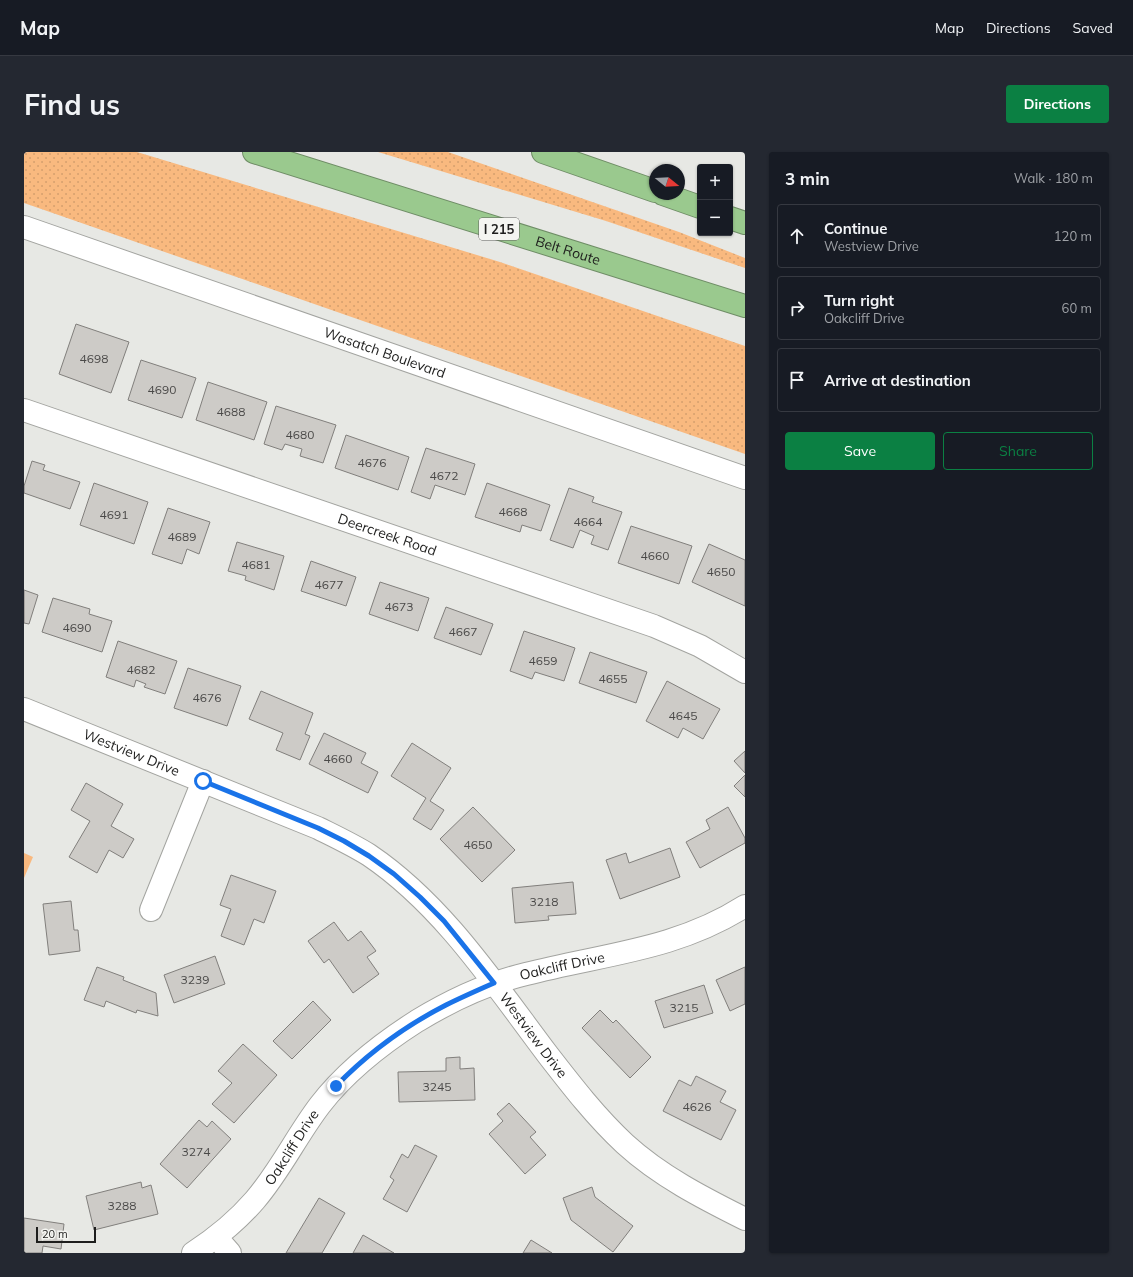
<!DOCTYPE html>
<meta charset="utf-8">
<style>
body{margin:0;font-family:Mulish,sans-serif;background:#242831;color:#f1f3f6}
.controls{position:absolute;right:12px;top:12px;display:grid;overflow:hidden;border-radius:4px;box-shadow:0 1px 3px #0004}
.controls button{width:36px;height:36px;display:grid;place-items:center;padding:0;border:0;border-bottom:1px solid #363941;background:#171b24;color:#f1f3f6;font:20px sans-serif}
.compass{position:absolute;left:625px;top:12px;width:36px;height:36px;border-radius:50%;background:#171b24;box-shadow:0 1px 3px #0004;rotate:108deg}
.scale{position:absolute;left:12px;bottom:10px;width:60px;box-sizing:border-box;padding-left:4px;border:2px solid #1e1e1d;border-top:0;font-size:11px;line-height:14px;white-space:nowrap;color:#1e1e1d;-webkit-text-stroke:3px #f4f5f1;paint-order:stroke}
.stop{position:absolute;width:12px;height:12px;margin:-9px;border:3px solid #1a73e8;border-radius:50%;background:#fff}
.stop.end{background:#1a73e8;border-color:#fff;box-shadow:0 1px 4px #0008}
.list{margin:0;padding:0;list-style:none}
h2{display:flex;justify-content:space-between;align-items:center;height:52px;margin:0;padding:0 16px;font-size:17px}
h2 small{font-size:13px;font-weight:400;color:#9ea1a6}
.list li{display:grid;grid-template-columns:26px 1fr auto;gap:12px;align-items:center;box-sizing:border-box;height:64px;margin:0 8px 8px;padding:0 8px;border:1px solid #363941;border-radius:4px}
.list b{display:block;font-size:15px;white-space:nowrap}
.list p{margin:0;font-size:13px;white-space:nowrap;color:#9ea1a6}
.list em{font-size:13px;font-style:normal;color:#9ea1a6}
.actions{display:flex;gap:8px;padding:12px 16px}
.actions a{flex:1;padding:9px 0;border:1px solid #0b8043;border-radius:4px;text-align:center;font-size:14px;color:#0b8043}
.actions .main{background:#0b8043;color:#fff}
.icon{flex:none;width:22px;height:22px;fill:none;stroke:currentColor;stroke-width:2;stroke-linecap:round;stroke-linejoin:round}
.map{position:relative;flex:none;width:721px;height:1101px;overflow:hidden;border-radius:4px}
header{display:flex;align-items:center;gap:24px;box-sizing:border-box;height:56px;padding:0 20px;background:#171b24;border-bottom:1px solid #363941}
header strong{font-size:19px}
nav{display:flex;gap:22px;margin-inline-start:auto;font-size:14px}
.intro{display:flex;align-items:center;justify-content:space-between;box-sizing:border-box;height:96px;padding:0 24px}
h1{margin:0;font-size:28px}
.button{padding:10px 18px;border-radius:4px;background:#0b8043;color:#fff;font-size:14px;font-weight:700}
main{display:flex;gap:24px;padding:0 24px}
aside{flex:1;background:#171b24;border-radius:4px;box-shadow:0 1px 3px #0004}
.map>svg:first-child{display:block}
.grass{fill:url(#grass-dots)}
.pitch{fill:#f9b97f}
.building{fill:#cdcbc7;stroke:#817f7c}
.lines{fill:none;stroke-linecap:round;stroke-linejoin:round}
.street-casing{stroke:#a3a4a0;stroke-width:24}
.secondary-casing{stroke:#a3a4a0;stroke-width:24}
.highway-casing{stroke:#6f8d66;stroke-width:24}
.street{stroke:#fff;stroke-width:22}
.secondary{stroke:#fff;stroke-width:22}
.highway{stroke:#9ac98e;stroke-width:22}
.route{stroke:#1a73e8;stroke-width:5}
.labels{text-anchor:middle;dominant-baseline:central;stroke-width:4;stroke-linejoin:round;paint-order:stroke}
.number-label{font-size:12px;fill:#4a4948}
.shield{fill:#f4f5f1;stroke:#5e5e5d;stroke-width:1}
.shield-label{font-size:13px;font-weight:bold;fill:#1e1e1d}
.street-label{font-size:14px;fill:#1e1e1d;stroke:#f4f5f1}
</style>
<header>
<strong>Map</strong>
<nav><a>Map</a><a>Directions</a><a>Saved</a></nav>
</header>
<div class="intro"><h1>Find us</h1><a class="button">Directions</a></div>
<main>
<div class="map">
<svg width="721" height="1101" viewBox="0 0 721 1101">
<defs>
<pattern id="grass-dots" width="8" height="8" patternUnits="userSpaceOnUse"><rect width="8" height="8" fill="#f9b97f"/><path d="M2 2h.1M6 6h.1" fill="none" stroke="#d59f6d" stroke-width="1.8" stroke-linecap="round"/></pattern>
</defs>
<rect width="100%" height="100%" fill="#e7e8e4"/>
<path class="grass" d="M0 0H113L476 110 721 194V302L0 51Z
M354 0H424L655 80 721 106V116L582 69Z"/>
<path class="pitch" d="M0 701 9 705 0 726Z"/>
<path class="building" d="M52 172 105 190 87 241 35 222Z
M117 208 172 226 158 266 104 248Z
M184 230 243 250 230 288 172 268Z
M252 254 312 273 299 311 276 304 278 297 261 292 258 298 240 292Z
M322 283 385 305 374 338 311 316Z
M402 296 451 312 441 343 411 333 406 347 387 340Z
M8 309 21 313 19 318 56 330 46 357 0 341V334Z
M70 331 124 350 110 392 56 373Z
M463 331 526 353 517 379 498 373 496 380 451 365Z
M545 336 570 345 568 350 598 360 584 398 567 392 570 384 556 378 549 396 526 388Z
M144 356 186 370 175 402 163 397 158 412 128 402Z
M607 374 668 394 655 432 594 411Z
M213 390 260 404 250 438 221 428 222 424 204 419Z
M685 392 721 408V454L668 430Z
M287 409 332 425 322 454 277 439Z
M356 430 405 446 394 479 345 462Z
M0 438 14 443 5 472 0 471Z
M29 446 66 457 65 462 88 469 78 500 18 480Z
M422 455 469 472 457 503 410 486Z
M500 479 551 496 540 529 511 520 508 527 486 519Z
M94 489 153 509 141 542 120 535 122 532 112 528 110 535 82 525Z
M566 500 623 520 612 551 555 531Z
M164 516 217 534 203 574 150 556Z
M643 529 696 557 679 587 659 576 654 586 622 569Z
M237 539 289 561 281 582 286 584 276 608 252 598 259 581 225 567Z
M300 581 342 601 337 611 354 620 344 641 285 612Z
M388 591 427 616 406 649 420 658 407 678 389 667 402 646 367 624Z
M721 599V621L710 609Z
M721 623V645L710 634Z
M62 631 99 652 87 674 110 687 99 706 85 698 73 721 45 705 66 669 47 658Z
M449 655 491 698 458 730 416 687Z
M704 655 721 686V691L676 716 662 690 686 677 682 668Z
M646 696 656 725 596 747 582 708 602 701 605 711Z
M207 723 252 739 240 771 230 767 220 793 197 784 207 757 196 753Z
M549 730 552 762 524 764 525 768 491 771 488 736Z
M47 749 50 778H54L56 799 25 803 19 752Z
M310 770 324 789 337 779 352 799 343 805 355 822 329 841 305 807 300 811 284 789Z
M191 804 201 832 150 851 140 823Z
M73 815 100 825 99 828 132 841 134 864 113 858 112 861 82 849 80 855 60 848Z
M721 815V852L706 859 692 828Z
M680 833 689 861 640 876 631 849Z
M289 849 307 868 268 907 249 889Z
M576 858 589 871 592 868 627 905 606 926 558 876Z
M219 892 253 923 210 971 188 952 208 931 194 919Z
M436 905V917L450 916 451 948 375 950 374 920 422 919V906Z
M672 924 702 939 696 950 712 958 697 988 639 959 655 928 667 934Z
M485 951 512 980 506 985 522 1003 501 1022 465 982 479 969 473 962Z
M175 968 183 975 188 969 207 987 163 1036 136 1012Z
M391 993 413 1004 383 1060 359 1047 370 1028 366 1025 378 1002 384 1006Z
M117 1030 118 1036 127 1033 134 1062 70 1078 62 1044Z
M568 1035 571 1045 609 1074 589 1100 547 1068 539 1046Z
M295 1046 321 1061 298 1101H262Z
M0 1066 40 1072 37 1097 19 1094 18 1101H0Z
M339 1083 370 1101H329Z
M507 1088 528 1101H499Z"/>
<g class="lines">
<g class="street-casing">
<g id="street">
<path id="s1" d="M0 258 630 474 676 494 721 520"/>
<path id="s2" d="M0 557 294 676C312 685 329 693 345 703 419 753 471 833 524 903 548 934 572 965 601 992 636 1024 679 1046 721 1067"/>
<path d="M127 758 179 629"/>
<path d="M192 1085 206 1101"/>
<path id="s3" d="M169 1101C192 1086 213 1069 231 1048 256 1019 273 983 296 953 323 918 357 892 393 869 426 849 464 831 502 822 579 802 652 798 721 754"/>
</g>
</g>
<g class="secondary-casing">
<g id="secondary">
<path id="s4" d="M0 75 721 326"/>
</g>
</g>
<g class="highway-casing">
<g id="highway">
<path id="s5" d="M230 0 721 154"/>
<path d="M519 0 631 39"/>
<path d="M639 42 676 55"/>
<path d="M706 66 721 71"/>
</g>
</g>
<use href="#street" class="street"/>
<use href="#secondary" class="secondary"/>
<use href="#highway" class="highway"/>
</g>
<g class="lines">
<path class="route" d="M179 629 294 676 320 689 345 704 370 722 396 745 420 769 470 831C454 838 438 845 422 853 381 874 344 901 312 934"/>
</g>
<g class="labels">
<g class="number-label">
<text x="70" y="206">4698</text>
<text x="138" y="237">4690</text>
<text x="207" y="259">4688</text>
<text x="276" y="282">4680</text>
<text x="348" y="310">4676</text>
<text x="420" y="323">4672</text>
<text x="489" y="359">4668</text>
<text x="90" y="362">4691</text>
<text x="564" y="369">4664</text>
<text x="158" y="384">4689</text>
<text x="631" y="403">4660</text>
<text x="232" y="412">4681</text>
<text x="697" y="419">4650</text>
<text x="305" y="432">4677</text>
<text x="375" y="454">4673</text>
<text x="53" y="475">4690</text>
<text x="439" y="479">4667</text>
<text x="519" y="508">4659</text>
<text x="117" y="517">4682</text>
<text x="589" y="526">4655</text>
<text x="183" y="545">4676</text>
<text x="659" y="563">4645</text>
<text x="314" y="606">4660</text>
<text x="454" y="692">4650</text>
<text x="520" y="749">3218</text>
<text x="171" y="827">3239</text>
<text x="660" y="855">3215</text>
<text x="413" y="934">3245</text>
<text x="673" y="954">4626</text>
<text x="172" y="999">3274</text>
<text x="98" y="1053">3288</text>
</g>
<rect class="shield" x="455" y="66" width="40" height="22" rx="3"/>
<g class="shield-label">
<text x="475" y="77">I 215</text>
</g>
<g class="street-label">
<text stroke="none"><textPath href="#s5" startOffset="329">Belt Route</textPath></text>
<text stroke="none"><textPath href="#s4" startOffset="382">Wasatch Boulevard</textPath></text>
<text stroke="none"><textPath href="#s1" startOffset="384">Deercreek Road</textPath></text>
<text stroke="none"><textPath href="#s2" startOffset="116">Westview Drive</textPath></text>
<text stroke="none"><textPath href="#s3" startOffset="482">Oakcliff Drive</textPath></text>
<text stroke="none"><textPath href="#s2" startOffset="620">Westview Drive</textPath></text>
<text stroke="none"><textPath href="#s3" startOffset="146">Oakcliff Drive</textPath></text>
</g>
</g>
</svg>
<div class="controls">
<button>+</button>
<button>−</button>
</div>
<svg class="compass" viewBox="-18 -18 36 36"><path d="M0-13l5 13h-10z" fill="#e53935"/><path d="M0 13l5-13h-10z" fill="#9ea1a6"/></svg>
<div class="scale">20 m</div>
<div class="stop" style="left:179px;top:629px"></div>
<div class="stop end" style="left:312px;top:934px"></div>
</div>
<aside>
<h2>3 min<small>Walk · 180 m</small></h2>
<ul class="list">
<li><svg class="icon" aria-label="ahead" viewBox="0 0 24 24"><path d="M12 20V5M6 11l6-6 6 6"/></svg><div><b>Continue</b><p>Westview Drive</p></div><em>120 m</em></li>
<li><svg class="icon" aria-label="right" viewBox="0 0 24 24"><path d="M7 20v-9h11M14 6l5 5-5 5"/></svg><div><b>Turn right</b><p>Oakcliff Drive</p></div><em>60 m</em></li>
<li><svg class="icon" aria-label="arrive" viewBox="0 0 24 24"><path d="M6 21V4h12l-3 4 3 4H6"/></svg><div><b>Arrive at destination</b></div></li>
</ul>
<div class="actions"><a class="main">Save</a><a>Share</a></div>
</aside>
</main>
